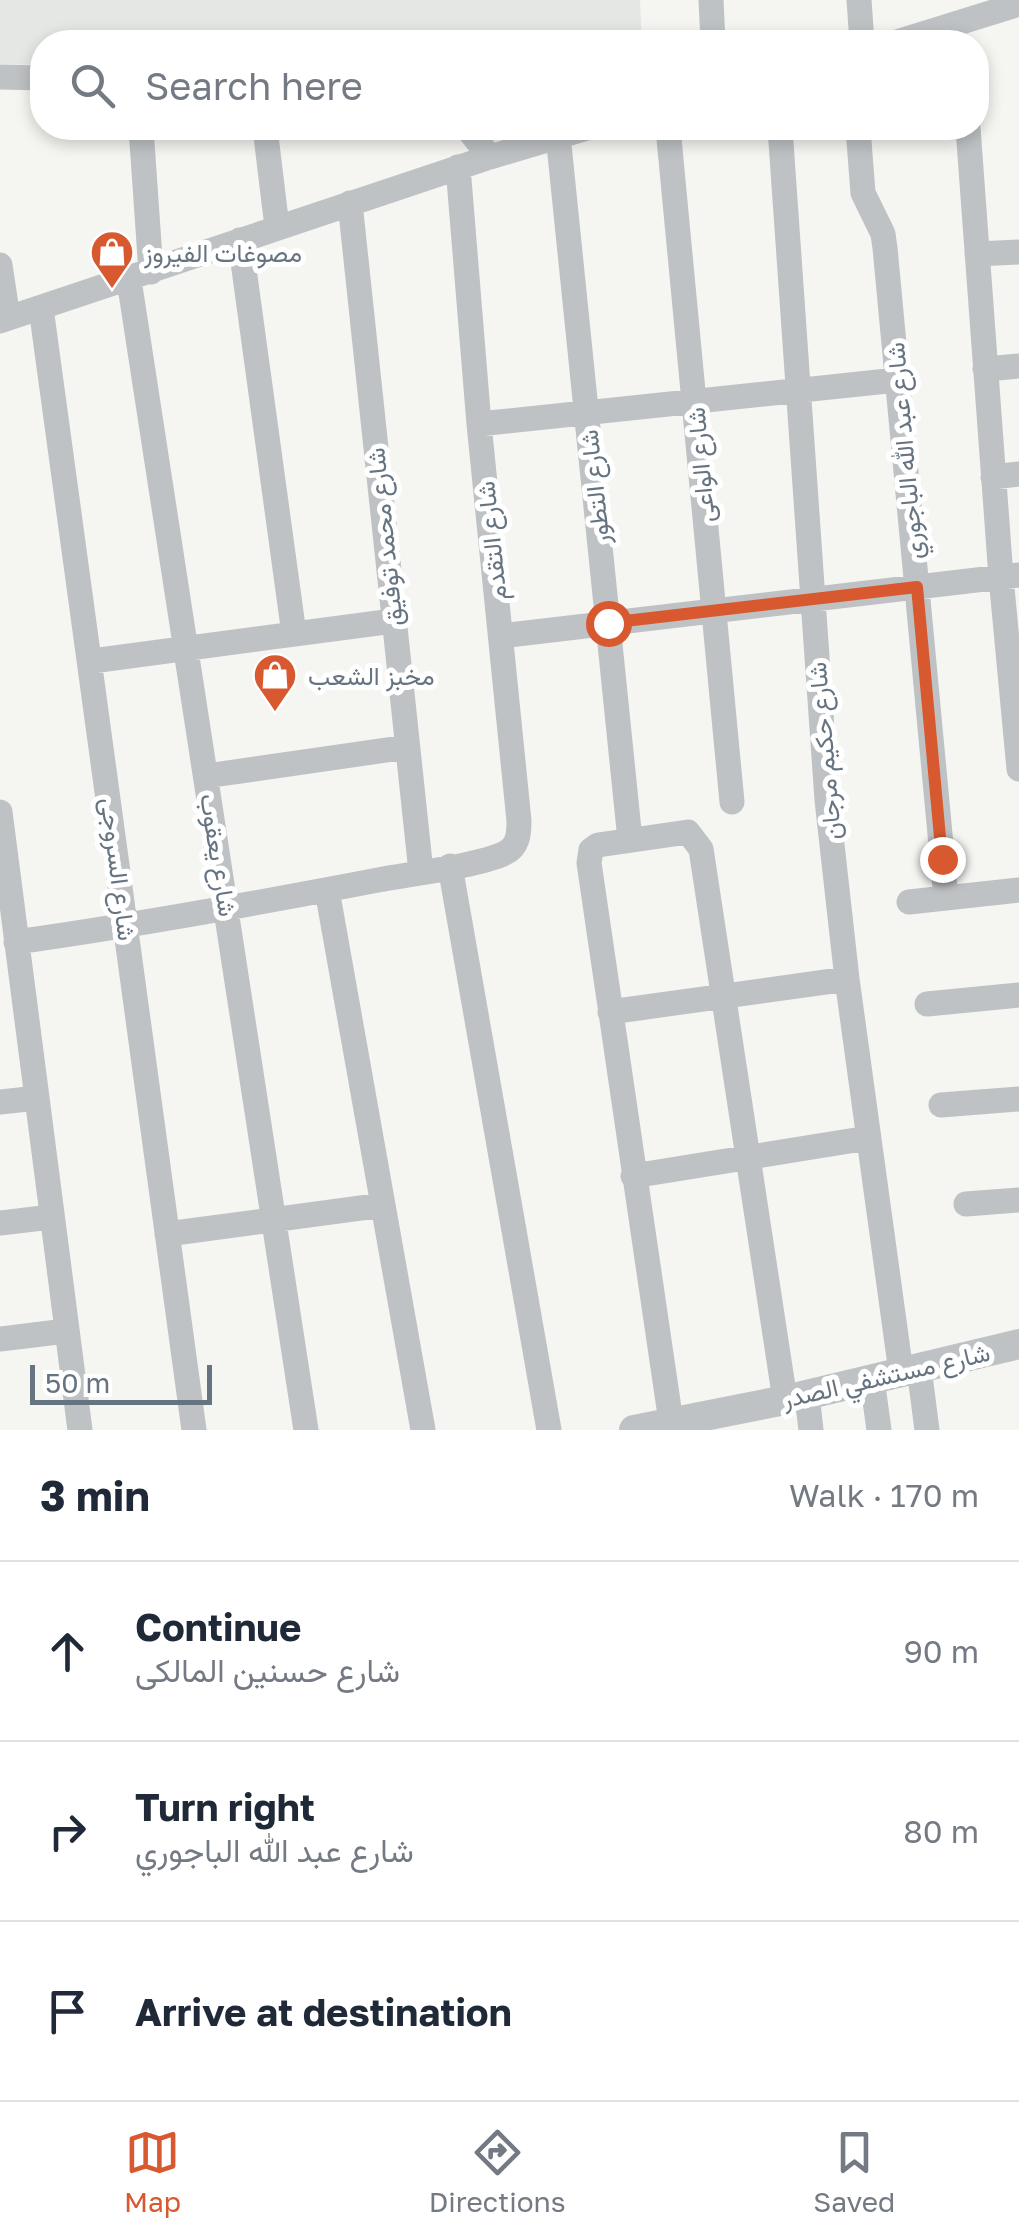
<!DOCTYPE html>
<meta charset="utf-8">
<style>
body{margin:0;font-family:"Golos Text",Vazirmatn,sans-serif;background:#f6f6f7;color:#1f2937}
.scale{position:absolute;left:30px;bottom:25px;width:182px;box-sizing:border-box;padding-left:10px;border:5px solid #667481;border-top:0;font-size:28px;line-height:35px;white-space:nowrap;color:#667481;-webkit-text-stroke:8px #fff;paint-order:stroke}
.stop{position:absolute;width:30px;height:30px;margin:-22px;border:8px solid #d8592f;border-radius:50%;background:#fff}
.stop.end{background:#d8592f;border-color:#fff;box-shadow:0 2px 10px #0008}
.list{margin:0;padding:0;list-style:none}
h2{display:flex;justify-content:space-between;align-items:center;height:130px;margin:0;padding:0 40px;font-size:42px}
h2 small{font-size:32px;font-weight:400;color:#747a83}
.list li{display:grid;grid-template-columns:65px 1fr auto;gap:30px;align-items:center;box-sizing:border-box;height:180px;padding:0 40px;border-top:2px solid #e0e1e3}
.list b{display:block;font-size:38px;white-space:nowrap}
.list p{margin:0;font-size:32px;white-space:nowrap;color:#747a83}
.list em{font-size:32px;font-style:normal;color:#747a83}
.icon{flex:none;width:55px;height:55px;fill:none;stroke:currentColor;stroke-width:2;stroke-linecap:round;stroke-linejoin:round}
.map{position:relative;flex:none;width:1019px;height:1430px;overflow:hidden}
.search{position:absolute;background:#fff;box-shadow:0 5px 15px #0003;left:30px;right:30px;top:30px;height:110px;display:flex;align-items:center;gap:25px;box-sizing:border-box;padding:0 35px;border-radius:40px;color:#747a83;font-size:38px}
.sheet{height:670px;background:#fff}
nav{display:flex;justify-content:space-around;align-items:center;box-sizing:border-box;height:140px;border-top:2px solid #e0e1e3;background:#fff;font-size:28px;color:#747a83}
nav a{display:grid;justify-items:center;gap:5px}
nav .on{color:#d8592f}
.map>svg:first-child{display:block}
.built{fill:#e5e7e5}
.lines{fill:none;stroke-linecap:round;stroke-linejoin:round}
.minor{stroke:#bec2c5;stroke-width:25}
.tertiary{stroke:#bec2c5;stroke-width:30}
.route{stroke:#d8592f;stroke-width:12}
.labels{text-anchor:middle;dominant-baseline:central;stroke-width:10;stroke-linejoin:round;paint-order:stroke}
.poi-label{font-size:25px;fill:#667481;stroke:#fff;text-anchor:start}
.street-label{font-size:25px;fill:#667481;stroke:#fff}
</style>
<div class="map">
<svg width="1019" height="1430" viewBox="0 0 1019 1430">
<rect width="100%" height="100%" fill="#f5f5f1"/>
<path class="built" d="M0 0H640L642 42H42V65L0 64Z"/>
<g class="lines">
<path class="minor" d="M711 0 713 42
M859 0 862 42
M897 42 1019 4
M0 77 42 78
M141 128 151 272
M265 128 277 227
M467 128 490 157
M668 128 732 802
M780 128 827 800 847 979 901 1372
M858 128 863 193 883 234 885 248 946 898
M968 128 1001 577 1019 769
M558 135 630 840
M350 203 421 872
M240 240 294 634
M977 254 1019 252
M0 265 8 318
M129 280 306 1430
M41 308 194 1430
M0 321 490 157 587 128
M985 369 1019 366
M479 424 897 380
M993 477 1019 474
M501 636 1019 575
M92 661 393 621
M206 776 407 747
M0 812 80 1430
M450 866 549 1430
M327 890 423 1430
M909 902 1019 890
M16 942C137 925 258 903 378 880 409 874 479 866 505 853 518 847 519 834 519 821L479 424 458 167
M927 1004 1019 995
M610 1012 847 979
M0 1102 37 1098
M941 1105 1019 1099
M633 1176 868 1138
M966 1204 1019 1200
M0 1223 51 1217
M167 1234 383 1205
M0 1339 66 1331
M919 1368 927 1430
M872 1379 879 1430
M807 1395 811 1430
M671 1422 589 863 591 850 598 845 688 832 701 849 785 1400"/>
<path class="tertiary" d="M634 1430 785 1400 1019 1344"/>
</g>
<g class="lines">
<path class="route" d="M608 623 917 587 942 859"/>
</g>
<defs>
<g id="shop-pin" transform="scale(2.25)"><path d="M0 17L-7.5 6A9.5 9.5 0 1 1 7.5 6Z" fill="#d8592f" stroke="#fff"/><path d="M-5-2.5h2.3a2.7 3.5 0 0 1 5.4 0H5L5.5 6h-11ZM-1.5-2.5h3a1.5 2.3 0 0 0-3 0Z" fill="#fff"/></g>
</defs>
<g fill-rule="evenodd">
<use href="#shop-pin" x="112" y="252"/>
<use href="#shop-pin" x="275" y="675"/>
</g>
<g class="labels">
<g class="poi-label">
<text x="144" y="252">مصوغات الفيروز</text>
<text x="308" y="675">مخبز الشعب</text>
</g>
<g class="street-label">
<text transform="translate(904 451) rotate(-95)">شارع عبد الله الباجوري</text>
<text transform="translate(700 465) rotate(-95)">شارع الواعى</text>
<text transform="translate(594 487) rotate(-96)">شارع التطور</text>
<text transform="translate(384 537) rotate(-96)">شارع محمد توفيق</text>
<text transform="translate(491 541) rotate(-96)">شارع التقدم</text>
<text transform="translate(824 751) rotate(-95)">شارع حكيم مرجان</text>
<text transform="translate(219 855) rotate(81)">شارع يعقوب</text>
<text transform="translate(119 869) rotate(83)">شارع السروجى</text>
<text transform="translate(886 1375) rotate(-13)">شارع مستشفي الصدر</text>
</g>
</g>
</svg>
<div class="scale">50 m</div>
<div class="stop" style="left:608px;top:623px"></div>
<div class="stop end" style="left:942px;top:859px"></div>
<div class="search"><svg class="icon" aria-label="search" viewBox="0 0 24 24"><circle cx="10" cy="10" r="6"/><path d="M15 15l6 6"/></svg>Search here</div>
</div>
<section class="sheet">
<h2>3 min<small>Walk · 170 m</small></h2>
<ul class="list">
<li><svg class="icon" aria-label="ahead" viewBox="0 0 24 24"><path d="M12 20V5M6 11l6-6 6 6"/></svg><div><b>Continue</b><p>شارع حسنين المالكى</p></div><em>90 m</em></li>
<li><svg class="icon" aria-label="right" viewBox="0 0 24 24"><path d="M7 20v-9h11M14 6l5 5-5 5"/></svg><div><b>Turn right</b><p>شارع عبد الله الباجوري</p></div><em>80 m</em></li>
<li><svg class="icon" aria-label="arrive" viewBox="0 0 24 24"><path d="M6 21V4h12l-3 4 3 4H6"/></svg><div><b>Arrive at destination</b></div></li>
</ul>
</section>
<nav>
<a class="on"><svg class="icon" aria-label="map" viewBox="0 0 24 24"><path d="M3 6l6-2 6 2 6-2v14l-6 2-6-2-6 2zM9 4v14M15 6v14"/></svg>Map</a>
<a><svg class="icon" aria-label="directions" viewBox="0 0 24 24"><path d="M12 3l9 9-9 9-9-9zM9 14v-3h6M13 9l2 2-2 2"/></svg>Directions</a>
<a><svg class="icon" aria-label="saved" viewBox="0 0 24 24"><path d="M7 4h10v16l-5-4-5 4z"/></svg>Saved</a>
</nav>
